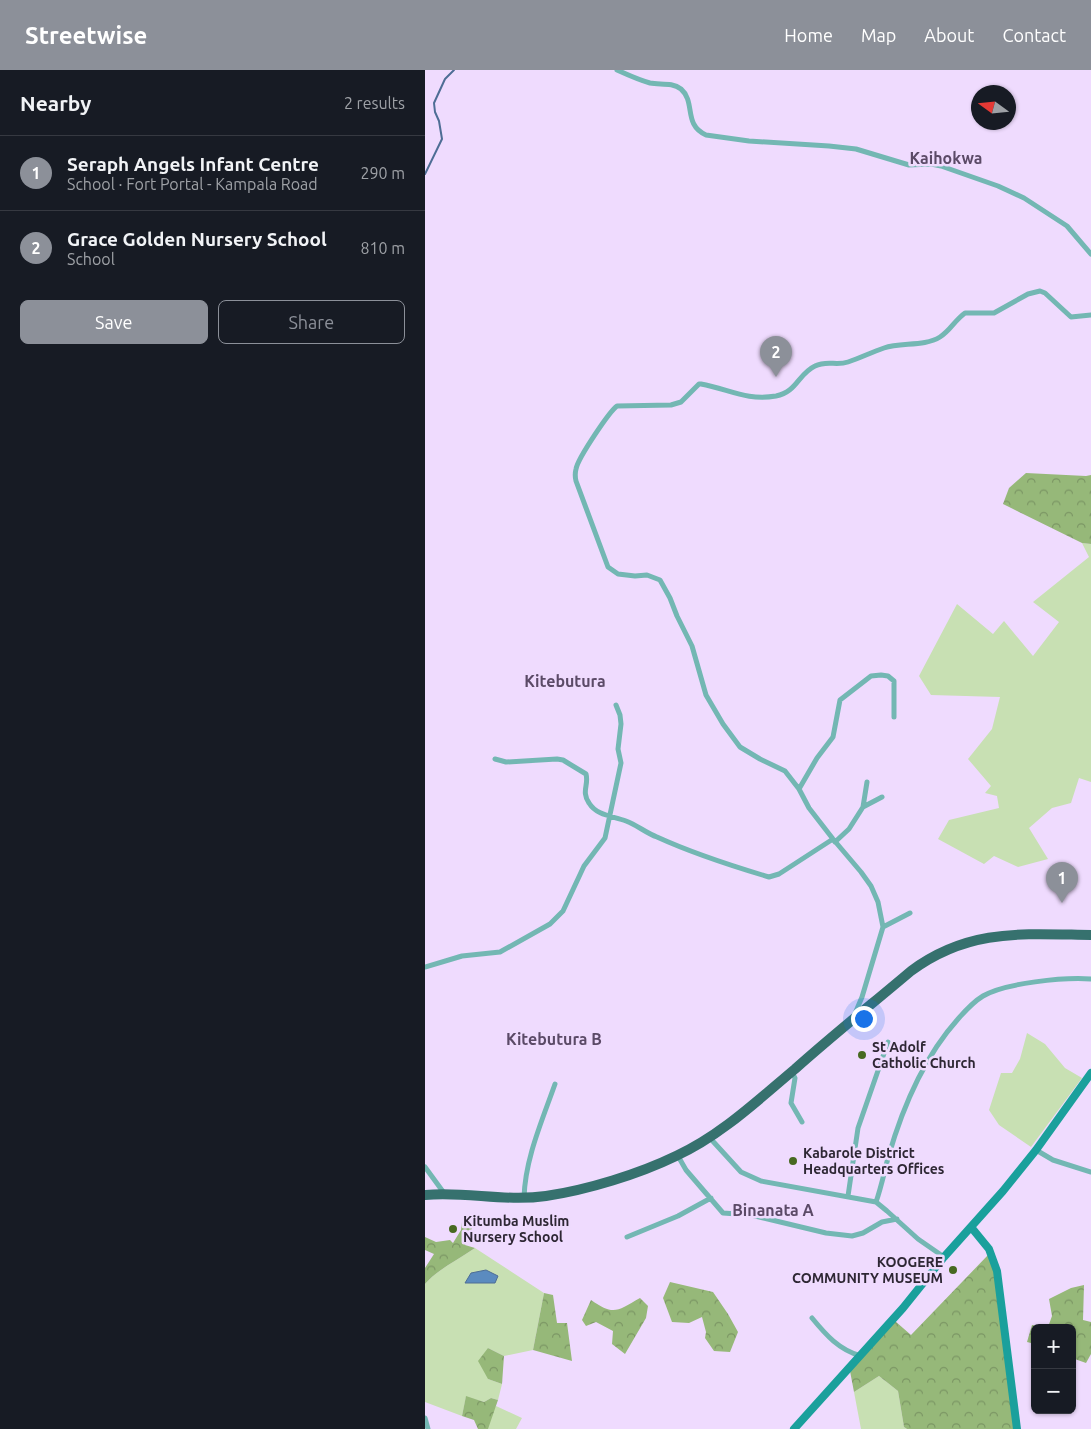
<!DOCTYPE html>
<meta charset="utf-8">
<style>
body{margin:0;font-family:Ubuntu,sans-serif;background:#20242c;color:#f1f3f6}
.controls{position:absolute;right:15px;bottom:15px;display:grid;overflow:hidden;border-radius:8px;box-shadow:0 1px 4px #0004}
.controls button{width:45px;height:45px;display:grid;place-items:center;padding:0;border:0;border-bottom:1px solid #363941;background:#171b24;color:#f1f3f6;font:25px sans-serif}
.compass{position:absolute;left:546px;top:15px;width:45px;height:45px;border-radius:50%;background:#171b24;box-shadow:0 1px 4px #0004;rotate:285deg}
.you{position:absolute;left:438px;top:948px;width:18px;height:18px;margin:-12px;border:4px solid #fff;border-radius:50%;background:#1a73e8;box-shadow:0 0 0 8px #1a73e833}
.badge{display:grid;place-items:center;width:32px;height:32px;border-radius:50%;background:#8c9099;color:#fff;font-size:16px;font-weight:700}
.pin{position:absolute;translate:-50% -41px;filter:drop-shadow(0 1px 2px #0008)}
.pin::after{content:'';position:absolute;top:26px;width:18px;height:15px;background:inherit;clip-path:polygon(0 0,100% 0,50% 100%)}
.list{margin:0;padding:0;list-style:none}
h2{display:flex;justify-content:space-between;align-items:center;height:65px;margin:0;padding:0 20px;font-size:21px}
h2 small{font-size:16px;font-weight:400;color:#9ea1a6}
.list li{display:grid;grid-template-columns:32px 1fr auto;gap:15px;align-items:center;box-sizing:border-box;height:75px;padding:0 20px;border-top:1px solid #363941}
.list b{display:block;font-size:19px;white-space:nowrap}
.list p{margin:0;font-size:16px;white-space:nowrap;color:#9ea1a6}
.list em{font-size:16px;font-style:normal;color:#9ea1a6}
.actions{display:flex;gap:10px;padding:15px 20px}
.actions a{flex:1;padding:11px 0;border:1px solid #8c9099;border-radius:8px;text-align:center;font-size:18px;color:#8c9099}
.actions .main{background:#8c9099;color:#fff}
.map{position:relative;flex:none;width:666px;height:1359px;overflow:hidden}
header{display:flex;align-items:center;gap:30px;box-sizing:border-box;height:70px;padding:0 25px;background:#8c9099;color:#fff}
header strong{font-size:24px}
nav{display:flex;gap:28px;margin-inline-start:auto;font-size:18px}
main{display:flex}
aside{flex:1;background:#171b24}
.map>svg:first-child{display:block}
.grass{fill:#c8e0b3}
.forest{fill:url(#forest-crowns)}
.water{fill:#5b8bbf;stroke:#4e6d95}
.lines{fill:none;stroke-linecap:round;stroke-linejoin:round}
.stream{stroke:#4e6d95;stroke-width:2}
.street{stroke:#73b7b3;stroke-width:5}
.secondary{stroke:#1aa09c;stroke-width:8}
.highway{stroke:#36716e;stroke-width:10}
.poi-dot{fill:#476921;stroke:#efdbfe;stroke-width:2}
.labels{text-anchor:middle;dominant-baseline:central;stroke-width:5;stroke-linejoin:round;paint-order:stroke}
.poi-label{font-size:14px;font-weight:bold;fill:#2e2734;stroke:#efdbfe;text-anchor:start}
.quarter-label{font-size:16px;font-weight:bold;fill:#5b4a67;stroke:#efdbfe}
</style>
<header>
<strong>Streetwise</strong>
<nav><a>Home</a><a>Map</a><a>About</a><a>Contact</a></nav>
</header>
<main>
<aside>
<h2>Nearby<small>2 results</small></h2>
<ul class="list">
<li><span class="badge">1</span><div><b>Seraph Angels Infant Centre</b><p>School · Fort Portal - Kampala Road</p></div><em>290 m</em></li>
<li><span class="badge">2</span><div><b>Grace Golden Nursery School</b><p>School</p></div><em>810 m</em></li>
</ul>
<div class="actions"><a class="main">Save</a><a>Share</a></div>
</aside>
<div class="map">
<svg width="666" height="1359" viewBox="0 0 666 1359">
<defs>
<pattern id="forest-crowns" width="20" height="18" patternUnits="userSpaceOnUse" patternTransform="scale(1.25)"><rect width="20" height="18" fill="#96b879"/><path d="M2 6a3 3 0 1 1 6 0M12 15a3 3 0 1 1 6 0" fill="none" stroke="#7b9664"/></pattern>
</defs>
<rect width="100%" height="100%" fill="#efdbfe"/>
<path class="grass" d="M657 473 666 474V712L654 708 646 733 627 738 604 758 623 789 593 797 569 786 559 794 513 769 524 750 574 738 572 726 560 723 566 716 543 689 567 659 575 627 506 625 494 606 532 534 568 564 579 551 608 586 634 552 608 532 664 487Z
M602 963 620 974 640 998 657 1008 606 1077 574 1055 564 1040 576 1003H587L595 989Z
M50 1178 119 1223 108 1280 79 1286 63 1278V1309L77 1314 73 1330 66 1328 59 1332 41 1327 37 1346 0 1332V1214C13 1199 33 1190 50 1178Z
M454 1306 473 1321 479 1357 482 1359H436L429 1322Z
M71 1336 97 1348 91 1359H58Z"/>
<path class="forest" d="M601 403 661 406 666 405V474L657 473 578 434 584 418Z
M38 1144 51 1149 40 1175 50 1178C33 1190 13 1199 0 1214V1198L9 1184 0 1180V1167L11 1172 25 1170 28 1173 36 1160Z
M564 1184 569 1190 591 1359H482L479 1357 473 1321 454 1306 429 1322 425 1301 470 1251 486 1265Z
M245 1212 288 1222 303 1244 313 1262 305 1282 289 1281 280 1268 281 1262 277 1247 264 1253 247 1252 238 1228Z
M659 1215 658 1250 666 1252V1284L661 1293 647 1288V1258H610V1274L602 1272 607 1255 623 1257 627 1246 624 1229 646 1218Z
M119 1223 128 1225 132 1253H142L147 1291 108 1280Z
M215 1228 223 1236 221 1248 200 1284 187 1274 188 1261 171 1252 161 1256 157 1250 166 1230C189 1246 192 1241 215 1228Z
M63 1278 79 1286 77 1314 63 1309 53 1291Z
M41 1326 59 1332 66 1328 73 1330 63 1359H53L49 1350 37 1346Z"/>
<path class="water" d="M61 1200 73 1206 70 1213H40L46 1203Z"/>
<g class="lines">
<path class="stream" d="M0 104 17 69 14 51 10 42 9 33 20 9 29 0"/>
<path class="street" d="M192 0C203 5 214 10 225 13 235 15 247 12 256 19 271 32 258 55 281 65L324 71 404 76 431 79 484 95 506 94 516 96 573 116 599 128 642 156 666 184
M70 689 81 692 132 689 138 690 161 704C164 715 156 721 164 733 172 746 188 746 201 751 212 755 221 763 232 767 267 783 307 796 344 807L354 804 408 769
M374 719 392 688 408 667 415 630 446 606 456 605 463 606 469 611V647
M438 737 457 727
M410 772 424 759 438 737 442 712
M458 857 485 843
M0 897 37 886 75 882 125 854 138 841 159 796 180 768 196 693 193 679 196 654 195 645 191 635
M429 946 437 927 458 857 453 832 446 816 436 802 408 769 384 738 374 719 360 701 335 689 315 677 298 654 281 625 267 576 252 546 245 528 235 510 222 505 210 506 193 504 183 497 151 411C150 407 150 403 151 399 153 388 184 342 192 336L246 335 256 332 274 314H276C304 319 321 331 351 326 372 322 373 304 390 296 402 290 411 296 423 292 435 288 447 282 459 278 476 272 499 277 515 267 525 261 530 250 540 243H569L603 224 615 221 620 223 646 247 666 245
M367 1002 370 1008 366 1033 377 1052
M284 1067 316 1102 336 1111 451 1132 462 1141 493 1169 519 1187
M611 1080 628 1090 666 1102
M253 1086 261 1100 298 1143 326 1145 401 1163 427 1166 438 1163 457 1152 472 1149
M0 1097 19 1123
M423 1126 433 1058 463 972
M99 1128C100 1089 117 1051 130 1014
M451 1132C456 1118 459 1103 463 1088 477 1039 498 988 533 949 540 941 548 932 558 926 580 913 639 907 666 909
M202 1167 253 1146 286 1128
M387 1248C401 1265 414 1280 436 1286
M0 1348 3 1359"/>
<path class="secondary" d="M546 1157 564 1179 572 1201 592 1359
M369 1359 478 1238 519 1187 578 1121 611 1080 666 1003"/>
<path class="highway" d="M0 1125C40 1121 80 1132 121 1126 162 1120 214 1104 251 1086 295 1066 333 1030 370 999 408 965 447 934 486 901 544 858 598 864 666 865"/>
</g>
<g class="poi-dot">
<circle cx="437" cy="985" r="5"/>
<circle cx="368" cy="1091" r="5"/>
<circle cx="28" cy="1159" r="5"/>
<circle cx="528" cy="1200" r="5"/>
</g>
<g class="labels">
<g class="poi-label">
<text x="447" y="977">St Adolf<tspan x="447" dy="16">Catholic Church</tspan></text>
<text x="378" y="1083">Kabarole District<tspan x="378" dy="16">Headquarters Offices</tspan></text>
<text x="38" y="1151">Kitumba Muslim<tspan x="38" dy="16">Nursery School</tspan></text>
<text x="518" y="1192" text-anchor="end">KOOGERE<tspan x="518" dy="16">COMMUNITY MUSEUM</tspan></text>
</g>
<g class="quarter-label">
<text x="521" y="88">Kaihokwa</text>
<text x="140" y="611">Kitebutura</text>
<text x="129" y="969">Kitebutura B</text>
<text x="348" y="1140">Binanata A</text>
</g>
</g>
</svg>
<div class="controls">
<button>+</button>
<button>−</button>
</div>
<svg class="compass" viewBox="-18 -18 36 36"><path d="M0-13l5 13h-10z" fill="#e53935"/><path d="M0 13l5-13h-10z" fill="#9ea1a6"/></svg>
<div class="you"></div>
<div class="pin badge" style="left:637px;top:833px">1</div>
<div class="pin badge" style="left:351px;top:307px">2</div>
</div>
</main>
